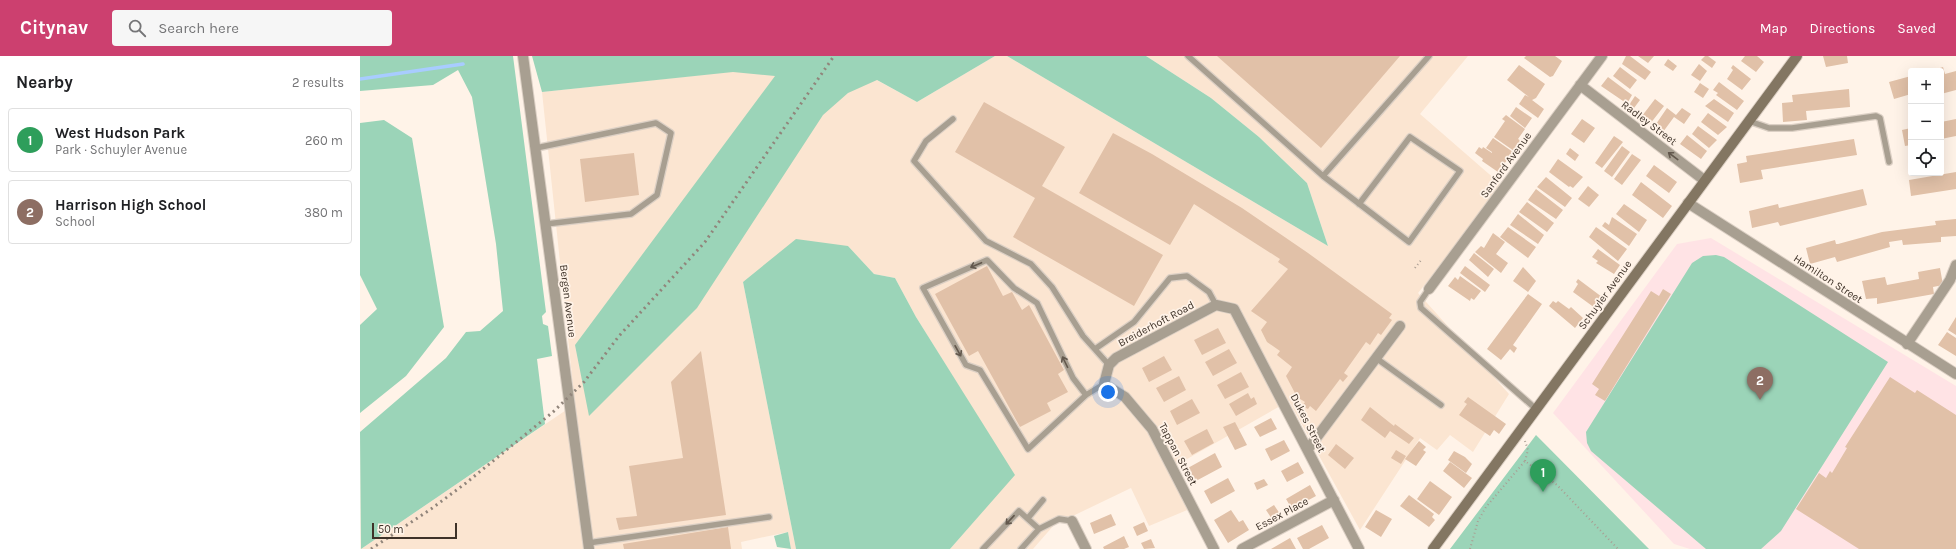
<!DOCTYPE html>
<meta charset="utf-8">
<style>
body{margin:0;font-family:Karla,sans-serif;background:#f6f6f6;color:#202124}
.controls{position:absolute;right:12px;top:12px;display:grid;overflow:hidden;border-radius:4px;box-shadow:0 4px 16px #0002}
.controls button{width:36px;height:36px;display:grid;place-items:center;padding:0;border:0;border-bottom:1px solid #e0e0e0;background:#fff;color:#202124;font:20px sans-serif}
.scale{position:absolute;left:12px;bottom:10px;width:85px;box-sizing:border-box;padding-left:4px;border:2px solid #3e3228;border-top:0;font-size:11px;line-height:14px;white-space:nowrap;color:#3e3228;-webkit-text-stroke:3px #fff3e8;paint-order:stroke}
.you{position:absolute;left:748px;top:336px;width:14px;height:14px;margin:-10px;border:3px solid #fff;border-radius:50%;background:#1a73e8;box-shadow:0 0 0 6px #1a73e833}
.badge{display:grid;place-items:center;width:26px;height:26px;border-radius:50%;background:#cc406f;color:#fff;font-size:13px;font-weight:700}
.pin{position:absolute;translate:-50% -33px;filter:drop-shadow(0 1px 2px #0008)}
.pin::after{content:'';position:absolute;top:21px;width:14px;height:12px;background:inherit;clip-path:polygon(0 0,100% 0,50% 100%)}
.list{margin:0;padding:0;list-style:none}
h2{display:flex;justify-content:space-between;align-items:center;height:52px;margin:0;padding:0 16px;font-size:17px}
h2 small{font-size:13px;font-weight:400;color:#757577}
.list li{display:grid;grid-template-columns:26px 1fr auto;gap:12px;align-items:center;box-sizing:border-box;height:64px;margin:0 8px 8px;padding:0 8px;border:1px solid #e0e0e0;border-radius:4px}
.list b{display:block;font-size:15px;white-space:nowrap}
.list p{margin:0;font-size:13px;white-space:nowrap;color:#757577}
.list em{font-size:13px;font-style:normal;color:#757577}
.icon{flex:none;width:22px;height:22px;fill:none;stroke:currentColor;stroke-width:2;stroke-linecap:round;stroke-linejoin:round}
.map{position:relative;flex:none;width:1596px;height:493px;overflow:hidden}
header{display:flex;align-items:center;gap:24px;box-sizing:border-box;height:56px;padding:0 20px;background:#cc406f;color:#fff}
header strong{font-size:19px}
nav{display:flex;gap:22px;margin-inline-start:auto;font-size:14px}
.search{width:280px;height:36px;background:#f6f6f6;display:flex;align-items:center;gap:10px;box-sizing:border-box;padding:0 14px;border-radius:4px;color:#757577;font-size:15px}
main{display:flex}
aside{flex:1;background:#fff}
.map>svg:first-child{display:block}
.built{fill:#fbe5d1}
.education{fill:#ffe3e5}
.green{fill:#9bd4b8}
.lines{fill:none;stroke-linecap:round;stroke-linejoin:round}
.stream{stroke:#a8ccff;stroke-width:3.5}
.building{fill:#e1c1a8}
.service-casing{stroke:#dcd0c5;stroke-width:8}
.minor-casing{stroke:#dcd0c5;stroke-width:12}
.tertiary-casing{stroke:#dcd0c5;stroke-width:12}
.secondary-casing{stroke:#dcd0c5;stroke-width:12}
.path{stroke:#a99d92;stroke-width:2;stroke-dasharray:1 3;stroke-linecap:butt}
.service{stroke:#a89f91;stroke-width:5.5}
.minor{stroke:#a89f91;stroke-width:10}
.tertiary{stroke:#a89f91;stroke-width:10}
.secondary{stroke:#837662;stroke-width:10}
.rail{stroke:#91857b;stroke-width:3;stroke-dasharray:2 4;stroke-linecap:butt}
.oneway{stroke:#63584d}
.labels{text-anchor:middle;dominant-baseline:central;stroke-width:3.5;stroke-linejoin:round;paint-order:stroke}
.street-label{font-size:11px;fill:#3e3228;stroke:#fff3e8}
</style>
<header>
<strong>Citynav</strong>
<div class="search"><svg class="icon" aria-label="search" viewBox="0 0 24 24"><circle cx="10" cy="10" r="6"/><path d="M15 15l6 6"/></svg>Search here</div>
<nav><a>Map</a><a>Directions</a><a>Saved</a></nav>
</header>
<main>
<aside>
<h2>Nearby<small>2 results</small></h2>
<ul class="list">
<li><span class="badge" style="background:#2e9e5b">1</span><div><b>West Hudson Park</b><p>Park · Schuyler Avenue</p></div><em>260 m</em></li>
<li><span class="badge" style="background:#8d6e63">2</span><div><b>Harrison High School</b><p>School</p></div><em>380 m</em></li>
</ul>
</aside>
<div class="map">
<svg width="1596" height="493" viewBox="0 0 1596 493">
<rect width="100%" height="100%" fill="#fff3e8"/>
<path class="built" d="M635 0H647L968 190 947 127 899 81 851 42 786 0H1108L1060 58 1144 131 1058 237 1149 338 1113 396 1090 379 1077 394 1060 382 1000 474 929 345 813 411 832 452 789 470 771 432 694 469 673 493H590L654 419 556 261 535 222 514 218 488 190 383 226 436 493H431L428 476 381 486 382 493H1L215 348 182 36 404 12 500 15 557 46Z"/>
<path class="education" d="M1351 182 1596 330V493H1330L1314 488 1193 357 1317 188Z"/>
<path class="green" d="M0 0H153L186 256 182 260 183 268 188 270 192 300 177 303 185 368 1 493 0 376 86 302 106 276 120 275 143 255 136 188 112 41 98 14 73 29 0 35Z
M172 0H635L557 46 517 24 488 37 463 59 337 252 229 360 215 289 415 20 373 16 182 36Z
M647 0H786L851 42 899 81 947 127 968 190Z
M24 64 52 82 84 271 46 320 0 357V269L17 253 0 219V67Z
M436 183 488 190 514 218 535 222 556 261 655 419 590 493H436L383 226Z
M1356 199 1364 201 1528 306 1421 475 1401 493H1346L1231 395 1227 387 1226 376 1332 207 1343 200Z
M1176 379 1289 493H1090Z
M428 476 431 493 417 491 414 480Z"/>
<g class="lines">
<path class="stream" d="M0 23 103 8"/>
</g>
<path class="building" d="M857 0H1040L961 92Z
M1166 0H1195L1202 5 1193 20 1190 21 1164 2Z
M1266 0H1270L1291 16 1285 24 1262 8Z
M1278 0H1294L1288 7Z
M1345 0H1348L1356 6 1352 12 1341 4Z
M1385 0H1397L1404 6 1396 16 1381 5Z
M1463 0H1487L1488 7 1466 11Z
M1308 3 1317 10 1313 15 1304 9Z
M1339 8 1347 15 1340 25 1331 19Z
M1159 9 1185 28 1176 42 1172 44 1184 53 1178 62 1159 48 1165 39 1169 41 1147 24Z
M1373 9 1391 23 1382 34 1367 23 1373 14 1371 12Z
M1260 11 1277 24 1270 33 1253 20Z
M1583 11 1585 18 1596 15V34L1581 38V15H1571Z
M1551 20V38L1534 43 1529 26Z
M1248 21 1272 39 1268 46 1266 47 1241 30Z
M1359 26 1384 45 1377 54 1356 39 1358 37 1353 34Z
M1340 27 1349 33 1343 42 1334 36Z
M1489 33 1490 51 1446 55 1447 64 1423 66 1422 47 1433 46 1432 39Z
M1275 40 1280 44 1274 52 1269 49Z
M1295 43 1304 50 1290 68 1282 60Z
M1354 43 1374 57 1368 66 1345 50Z
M624 46 705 91 682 130 803 199 774 250 653 181 675 142 595 96Z
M1156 51 1172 62 1165 72 1150 60Z
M1307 52 1316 59 1322 52 1331 58 1324 68 1314 61 1303 76 1294 71Z
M1348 57 1367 71 1358 79 1341 66Z
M1146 59 1165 73 1158 83 1161 85 1154 95 1134 81 1145 65 1142 63Z
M1222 63 1235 72 1224 87 1211 78Z
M1596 63V80L1581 83V66Z
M1338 70 1357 84 1349 92 1332 78Z
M1551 72V89L1545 90 1542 74Z
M753 77 792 98 882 152 948 197 1032 258 1029 262 1032 264 1021 279 1018 277 1010 289 1006 286 984 317 988 320 983 326 980 323 956 355 950 350 948 353 942 350 945 346 937 341 926 320 932 311 917 299 920 295 907 286 901 274 907 266 891 255 928 213 918 206 920 203 834 148 810 189 719 137Z
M1327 79 1347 95 1341 103 1320 88Z
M1254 80 1263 86 1242 112 1235 107Z
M1133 82 1153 96 1138 116 1122 105 1123 103 1115 97 1119 91 1122 93 1123 91 1132 97V96L1126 92Z
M1494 83 1497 99 1401 114 1403 123 1380 127 1377 108 1387 106 1386 100Z
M1262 90 1270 96 1252 121 1244 115Z
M1210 92 1219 99 1215 105 1206 98Z
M274 97 279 139 225 146 220 103Z
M1272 98 1281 104 1262 129 1254 123Z
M1198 103 1223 121 1213 132 1210 130 1209 131 1189 116Z
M1294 109 1317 126 1309 137 1286 120Z
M1596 116V133L1551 140 1549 124Z
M1186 121 1212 142 1205 151 1177 131Z
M1281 126 1312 150 1303 162 1272 139Z
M1228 130 1239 139 1229 151 1218 143Z
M1176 133 1203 154 1196 163 1168 144Z
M1503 133 1507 149 1420 170 1418 166 1392 172 1389 155 1418 148 1419 152Z
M1167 146 1194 167 1187 176 1159 156Z
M1264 148 1287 164 1279 176 1256 158Z
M1158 158 1184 179 1178 188 1150 169Z
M1252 161 1277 178 1269 190 1242 170 1245 166 1249 169Z
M1596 163V180L1581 181V186L1543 189 1542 184 1529 186 1530 191 1477 206 1475 201 1450 208 1446 192 1475 184 1476 188H1478L1522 176 1576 169 1575 165Z
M1148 171 1176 191 1168 202 1140 181Z
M1236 171 1267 193 1258 205 1229 181Z
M1133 177 1145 186 1136 198 1148 207 1141 217 1115 196 1121 190 1124 192Z
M1238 193 1260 209 1254 218 1236 207 1238 205 1232 201Z
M1114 197 1134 213 1128 221 1109 204Z
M627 210 643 240 652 236 662 254 669 249 704 314 698 318 708 336 687 347 691 355 660 371 618 295 609 300 575 238Z
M1105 210 1130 229 1125 236 1100 217Z
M1163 211 1176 225 1168 236 1153 225Z
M1580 212 1583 229 1573 231 1574 238 1517 248V242L1506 243 1502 225 1525 221 1527 229 1559 223 1558 216Z
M1100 220 1121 235 1114 244 1111 242 1110 245 1088 230 1095 221 1098 224Z
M1218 223 1242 241 1235 252 1213 236 1218 228 1216 226Z
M1303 233 1311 238 1245 345 1235 339 1239 333 1232 328 1291 235 1299 240Z
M1168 238 1182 248 1153 289 1157 292 1154 297 1150 293 1141 304 1127 293Z
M1193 245 1196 247 1198 245 1209 253 1211 251 1223 262 1215 272 1189 250Z
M1596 261V279L1588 274Z
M858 272 866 287 842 299 834 284Z
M1587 276 1596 282V300L1578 289Z
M869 293 877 307 853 320 845 306Z
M341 295 366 459 259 474 256 462 277 460 269 410 323 402 311 326Z
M804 300 812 314 789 326 782 312Z
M881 316 889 331 865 343 857 329Z
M819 320 826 334 804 346 796 332Z
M1530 321 1555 337 1557 334 1596 359V493H1499L1436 453 1459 417 1466 422 1470 415 1472 417 1487 392 1485 391Z
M888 337 891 343 894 341 897 348 876 360 869 348Z
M1108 341 1146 368 1139 378 1134 374 1130 380 1099 359 1107 348 1104 346Z
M832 343 840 357 817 369 810 355Z
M1010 351 1034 370 1035 368 1054 382 1049 388 1030 375 1025 382 1001 364Z
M911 362 917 373 900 381 894 371Z
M875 366 887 389 875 394 863 371Z
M847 373 854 387 832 399 824 385Z
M924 384 930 395 911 405 905 393Z
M1059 385 1066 391 1063 394 1066 396 1056 410 1045 403Z
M976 388 994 402 985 413 968 399Z
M1036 394 1046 400 1041 408 1031 402Z
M1094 395 1105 401 1112 408 1106 417 1088 404Z
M855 397 862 411 834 426 826 413Z
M938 406 944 417 927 426 921 415Z
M1090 406 1112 422 1104 432 1083 415Z
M868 422 875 435 851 448 844 435Z
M904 423 908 429 897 434 894 427Z
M1070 425 1092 441 1079 459 1057 443Z
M950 429 956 440 932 453 926 443Z
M1049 439 1074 458 1072 461 1075 464 1069 471 1040 450Z
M914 449 920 458 912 463 906 454Z
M871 454 879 466 883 464 889 474 868 487 854 464Z
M1016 454 1032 463 1021 481 1005 471Z
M751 458 756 469 734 478 730 467Z
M784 466 788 475 777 480 773 471Z
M962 469 969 482 949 493H943L937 482Z
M368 471 371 493H264L263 488Z
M764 480 769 491 764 493H744L743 491Z
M930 482 936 493H911Z
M791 483 795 492 784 493 781 487Z"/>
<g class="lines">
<g class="service-casing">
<path id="service" d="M828 0 963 120
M593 63 566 85 554 105 626 185 671 208 692 231 723 280 749 309
M1389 65 1409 72H1432L1516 60 1520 62 1529 106
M176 92 296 67 311 77 297 139 271 158 186 168
M999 148 1050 81 1100 115 1049 186 963 120 1069 0
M1069 233 1060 246 1061 252 1176 353
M735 293 774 266 810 222 827 220 849 236 856 249
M1016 302 1081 349
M726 339 713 322 677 247 654 232 627 204 563 232 606 309 620 314 668 393 726 339 744 328
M668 462 683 444
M679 473 699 463 712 465
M228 487 409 461
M623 493 659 455 679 473 661 493"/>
</g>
<g class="minor-casing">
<path id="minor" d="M1220 29 1344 124
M1069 233 1242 0
M1547 288 1590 224 1596 209
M948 393 1040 270
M712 465 726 493
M854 493 792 373 765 341 744 328 749 309 756 302 856 249 874 253 999 493
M882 493 974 444"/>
</g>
<g class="tertiary-casing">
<path id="tertiary" d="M163 0 229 493
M1328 147 1596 318"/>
</g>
<g class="secondary-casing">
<path id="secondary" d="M1073 493 1437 0"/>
</g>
<path class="path" d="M1055 212 1062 203
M1165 405 1168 394 1165 385
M1110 493 1118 465 1126 451 1165 405 1197 429 1258 493"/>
<use href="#service" class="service"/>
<use href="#minor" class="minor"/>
<use href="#tertiary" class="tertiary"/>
<use href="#secondary" class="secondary"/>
<path class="rail" d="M11 493 71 453 106 427 193 356 224 326 259 280 345 186 474 0"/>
</g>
<defs><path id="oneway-shaft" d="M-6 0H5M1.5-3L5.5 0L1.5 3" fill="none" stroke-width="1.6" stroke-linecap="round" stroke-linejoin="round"/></defs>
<g class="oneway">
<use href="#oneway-shaft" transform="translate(1313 100) rotate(-143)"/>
<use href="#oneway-shaft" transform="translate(616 209) rotate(157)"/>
<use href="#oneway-shaft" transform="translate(598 295) rotate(61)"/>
<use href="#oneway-shaft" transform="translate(705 306) rotate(-116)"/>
<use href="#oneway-shaft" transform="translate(650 464) rotate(133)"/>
</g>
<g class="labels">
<g class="street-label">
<text transform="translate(1289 67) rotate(37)">Radley Street</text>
<text transform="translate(1146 109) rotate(-54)">Sanford Avenue</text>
<text transform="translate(1468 223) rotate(33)">Hamilton Street</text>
<text transform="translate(1245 239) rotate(-54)">Schuyler Avenue</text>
<text transform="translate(208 245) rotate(83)">Bergen Avenue</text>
<text transform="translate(796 268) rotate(-28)">Breiderhoft Road</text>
<text transform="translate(948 367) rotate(63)">Dukes Street</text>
<text transform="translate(818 398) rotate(62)">Tappan Street</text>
<text transform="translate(922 458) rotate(-28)">Essex Place</text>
</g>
</g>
</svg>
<div class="controls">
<button>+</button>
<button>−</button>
<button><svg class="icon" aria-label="locate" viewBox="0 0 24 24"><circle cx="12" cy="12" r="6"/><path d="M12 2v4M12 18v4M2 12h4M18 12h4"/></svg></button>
</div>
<div class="scale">50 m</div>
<div class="you"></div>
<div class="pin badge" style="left:1183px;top:436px;background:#2e9e5b">1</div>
<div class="pin badge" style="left:1400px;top:344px;background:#8d6e63">2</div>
</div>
</main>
